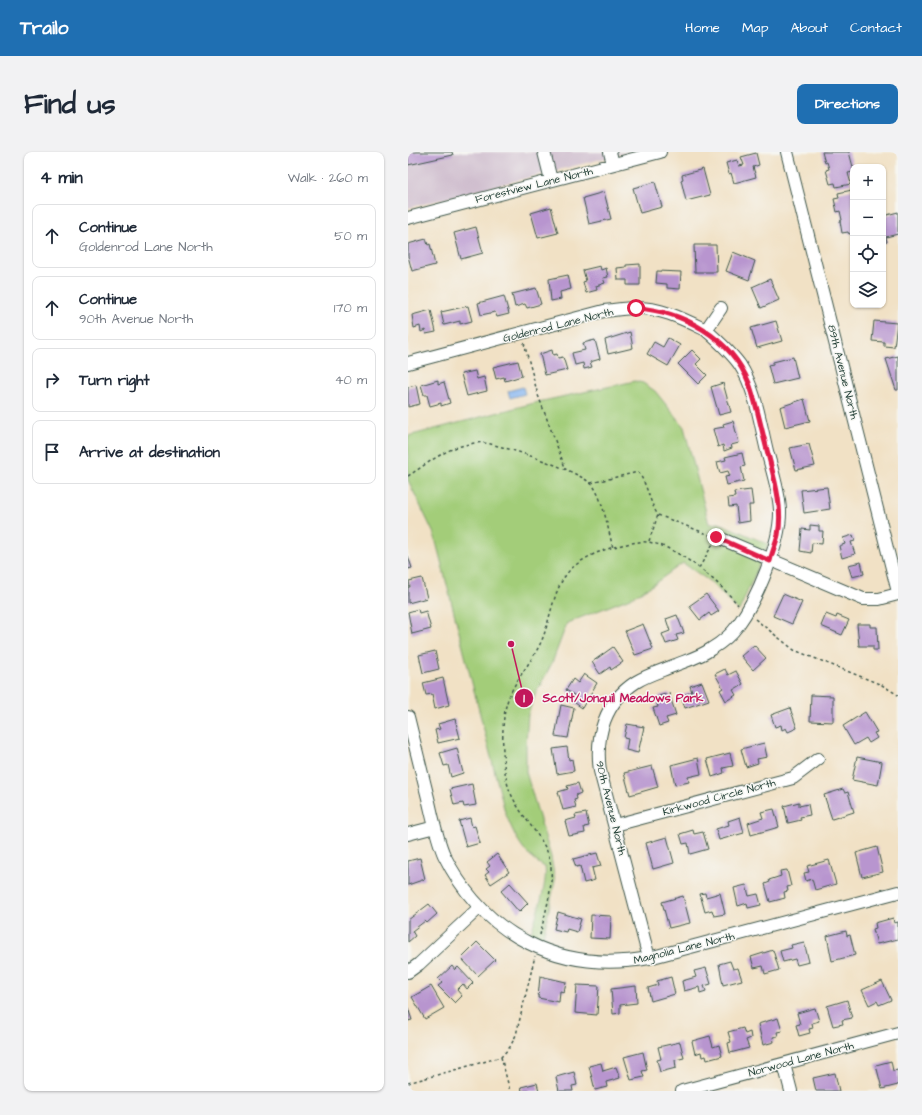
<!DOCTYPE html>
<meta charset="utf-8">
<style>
body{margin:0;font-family:"Architects Daughter",sans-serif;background:#f2f2f3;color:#1f2937}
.controls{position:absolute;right:12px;top:12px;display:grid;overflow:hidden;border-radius:8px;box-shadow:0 1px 3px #0004}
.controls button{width:36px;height:36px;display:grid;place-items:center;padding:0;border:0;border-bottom:1px solid #e0e1e3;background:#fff;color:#1f2937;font:20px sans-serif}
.stop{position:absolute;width:12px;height:12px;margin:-9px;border:3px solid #e11d48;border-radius:50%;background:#fff}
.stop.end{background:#e11d48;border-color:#fff;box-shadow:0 1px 4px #0008}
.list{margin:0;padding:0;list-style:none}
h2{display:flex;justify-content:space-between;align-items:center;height:52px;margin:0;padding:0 16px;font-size:17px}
h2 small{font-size:13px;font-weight:400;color:#747a83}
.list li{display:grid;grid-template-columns:26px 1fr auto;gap:12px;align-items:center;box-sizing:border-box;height:64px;margin:0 8px 8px;padding:0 8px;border:1px solid #e0e1e3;border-radius:8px}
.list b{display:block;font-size:15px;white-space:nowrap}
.list p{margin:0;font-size:13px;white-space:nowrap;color:#747a83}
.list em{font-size:13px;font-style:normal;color:#747a83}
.icon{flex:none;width:22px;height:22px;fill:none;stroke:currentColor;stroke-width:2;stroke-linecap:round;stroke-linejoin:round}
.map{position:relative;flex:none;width:490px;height:939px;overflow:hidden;border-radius:8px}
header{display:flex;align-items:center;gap:24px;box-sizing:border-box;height:56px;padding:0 20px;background:#1f6fb2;color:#fff}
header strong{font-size:19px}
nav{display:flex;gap:22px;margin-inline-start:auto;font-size:14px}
.intro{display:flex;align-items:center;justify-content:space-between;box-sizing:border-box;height:96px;padding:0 24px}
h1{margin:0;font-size:28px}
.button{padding:10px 18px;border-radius:8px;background:#1f6fb2;color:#fff;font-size:14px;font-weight:700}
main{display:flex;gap:24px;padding:0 24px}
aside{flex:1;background:#fff;border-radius:8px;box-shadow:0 1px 3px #0004}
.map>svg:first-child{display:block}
.industrial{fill:#cfbdce}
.green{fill:#a3cd79;stroke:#618556}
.water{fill:#84b4f0;stroke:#527892}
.building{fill:#b895cf}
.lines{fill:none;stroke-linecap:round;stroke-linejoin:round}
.minor-casing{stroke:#3e564a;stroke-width:14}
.path{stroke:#3e564a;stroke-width:1.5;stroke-dasharray:3 3;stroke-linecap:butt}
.minor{stroke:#fff;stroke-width:12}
.route{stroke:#e11d48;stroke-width:5}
.labels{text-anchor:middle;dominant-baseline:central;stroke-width:3;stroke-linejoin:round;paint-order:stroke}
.street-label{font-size:11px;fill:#1f3d34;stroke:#f6f6f2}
.leader{fill:none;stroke:#c2185b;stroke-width:1.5}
.callout-dot{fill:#c2185b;stroke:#f6f6f2;stroke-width:1.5}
.mark-label{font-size:12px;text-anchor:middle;font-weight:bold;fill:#fff}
.callout-label{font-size:12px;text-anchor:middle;font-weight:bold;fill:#c2185b;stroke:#f6f6f2;stroke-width:3;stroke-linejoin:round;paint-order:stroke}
</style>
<header>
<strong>Trailo</strong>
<nav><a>Home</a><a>Map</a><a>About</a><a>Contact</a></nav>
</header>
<div class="intro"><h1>Find us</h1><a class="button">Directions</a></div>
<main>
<aside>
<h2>4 min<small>Walk · 260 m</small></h2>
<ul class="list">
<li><svg class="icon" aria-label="ahead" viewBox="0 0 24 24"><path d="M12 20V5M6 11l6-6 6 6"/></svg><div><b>Continue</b><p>Goldenrod Lane North</p></div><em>50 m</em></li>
<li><svg class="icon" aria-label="ahead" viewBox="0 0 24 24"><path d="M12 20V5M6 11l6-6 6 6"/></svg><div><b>Continue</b><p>90th Avenue North</p></div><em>170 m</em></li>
<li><svg class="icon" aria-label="right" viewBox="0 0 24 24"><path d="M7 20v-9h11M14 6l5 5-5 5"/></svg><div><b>Turn right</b></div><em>40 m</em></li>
<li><svg class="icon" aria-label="arrive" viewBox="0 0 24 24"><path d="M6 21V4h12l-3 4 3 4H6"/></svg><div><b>Arrive at destination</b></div></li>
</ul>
</aside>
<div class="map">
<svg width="490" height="939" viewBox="0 0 490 939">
<rect width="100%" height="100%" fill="#f6f6f2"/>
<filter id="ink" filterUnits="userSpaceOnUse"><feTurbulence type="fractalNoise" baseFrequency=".025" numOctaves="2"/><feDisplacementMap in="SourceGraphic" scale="8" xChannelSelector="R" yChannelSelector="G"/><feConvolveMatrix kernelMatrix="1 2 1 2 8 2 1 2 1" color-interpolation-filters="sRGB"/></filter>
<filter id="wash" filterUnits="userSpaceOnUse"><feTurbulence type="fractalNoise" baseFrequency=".012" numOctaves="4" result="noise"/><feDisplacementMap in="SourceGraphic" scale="16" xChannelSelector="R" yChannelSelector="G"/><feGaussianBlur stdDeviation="0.9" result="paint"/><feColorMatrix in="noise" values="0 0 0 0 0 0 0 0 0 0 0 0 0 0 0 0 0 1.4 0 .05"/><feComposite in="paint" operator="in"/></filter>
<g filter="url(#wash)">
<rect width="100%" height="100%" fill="#f1e1c5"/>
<path class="industrial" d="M0 0H221L0 56Z"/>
<path class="green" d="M227 229 235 231 247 239 276 275 301 372 311 371 360 392 331 459 304 431 275 411 243 434 222 446 159 471 144 511 128 541 120 562 118 592V620L143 705 147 729 134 790 122 784C127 766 140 733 137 715 115 703 106 683 97 660L26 382 0 328V284L130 250Z"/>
<path class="water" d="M115 235 117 242 102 246 100 239Z"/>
<g id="blocks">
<path class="building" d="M0 0H44L45 3 0 13Z
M414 0H441L445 15V20L440 21 443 32 428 35 427 31 422 32 418 18 421 17 419 10 417 11Z
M348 1 351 13 345 15 348 25 326 31 323 21 321 22 318 11 329 8 331 14 336 13 333 5Z
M295 17 302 43 278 49 273 28 275 27 274 23Z
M247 30 254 55 232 61 225 36Z
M444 38 445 81 441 82 440 80 434 81 432 69 434 68 432 59 429 60 426 47 431 46 430 41Z
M196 40 203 67 181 72 175 46Z
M143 55 150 81 130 86 123 61Z
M490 60V82L478 85 479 90 475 91V64Z
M68 75 75 101 53 107 46 81Z
M18 87 20 93 22 92 27 113 4 119 0 104V92Z
M286 93H308L309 120H287Z
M325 100 347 109 341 128 318 119Z
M232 112V133H219V128H210L209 116 218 115V113Z
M192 114 193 118 198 116 200 125 195 126 197 131 188 134 189 138 178 141 175 130 178 129 175 118Z
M249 119 273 120 272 137 259 136V132L248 131Z
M160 123 163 137 152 140 153 147 143 149 141 127Z
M362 127 371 148 353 156 344 135Z
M128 136 133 152 119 156 117 152 107 155 104 142Z
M96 144 101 162 89 165 87 160 73 163 70 151Z
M60 154 64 169 52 172V169L36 173 33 160Z
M23 158 28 180 18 182 17 178 13 180 12 174 6 176 4 163Z
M368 169 374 189 349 196 343 176Z
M466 169 489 171 486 195 476 194V190L464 189Z
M222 180 225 196 200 202 197 188Z
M260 186 272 193 260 214 239 202 246 190 255 195Z
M187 188 192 207 182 210 184 215 176 217 175 211 167 213 164 201 177 198 175 191Z
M144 198 145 203 149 202 150 206 155 205 159 218 137 223 132 202Z
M284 198 293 207 288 212 299 223 290 232 270 212Z
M490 204V238H488L478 207Z
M385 205 390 226 365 232 360 213 365 212V210Z
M110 209 114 224 97 229 96 225 88 227 85 215Z
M67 219 69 227 76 225 79 239 59 244 53 222Z
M30 228V232L36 230 42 251 33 254V251L22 254 19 243H16L13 233Z
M315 231 323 260 311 263 303 235Z
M8 233 12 252 0 255V235Z
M396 247 402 269 377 275 372 255Z
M325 269 331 291 323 293 324 296 316 299 315 293 310 295 305 277 316 275 315 272Z
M401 292 407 314 388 318 382 296Z
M334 301 337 314 333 315 336 329 319 333 317 325 322 324 320 319 312 321 309 310 318 308 317 305Z
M419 335 422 357 396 361 393 338Z
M343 338 345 353H341L342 369 330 371 328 354 321 355 320 346 327 345 326 340Z
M402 373 411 374V379H415L414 392 404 391 403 401 392 399 394 377 402 378Z
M445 383 447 389 443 390 447 402 434 406 431 394 437 392 435 386Z
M0 404 4 416 0 417Z
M453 410 456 422 444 425 440 413Z
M14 426 19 446 0 451V435H2L1 429Z
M298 442 311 459 303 464 301 461 292 468 281 454Z
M375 442 394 450 384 472 365 464Z
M10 457 11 461 18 459 23 477 4 482 0 460Z
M418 462 428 466 429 463 441 468 434 483 413 474Z
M269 463 276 481 268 483 270 488 258 492 254 482 262 479 258 467Z
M235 472 245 497 227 503 217 479Z
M449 472H462V475H469L470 498H465V494H451Z
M346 493 358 506 345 518 333 504Z
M205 495 215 510 203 518 202 515 192 522 184 510Z
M27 499 31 517 15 521 11 503Z
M317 517 320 523 328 519 335 532 325 538 328 543 318 549 312 538 315 536 307 522Z
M176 522 189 531 174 556 163 548 166 543 158 538 165 527 170 531Z
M35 526 41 553 27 557 24 542 18 543 15 531Z
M294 530 301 548 277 556 273 544 284 540 282 534Z
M261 541 268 563 258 566 260 571 251 574 245 556 250 555 249 551 253 550 251 544Z
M403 543 425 544V570L402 569Z
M153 553 166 556 160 586 147 584Z
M382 556 389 576 380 580 378 576 374 578 373 573 367 575 363 563Z
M457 560 469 580 466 581 469 586 461 591 458 586 446 593 435 574Z
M47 567 52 586 30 591 27 578 32 577 30 572Z
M219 572 236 575 230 601 218 598 220 587 216 586Z
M356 591 359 605 349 607 350 611 338 615 333 597Z
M159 595 161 608 164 607 166 619 149 622 145 597Z
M49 596 55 621 43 625 40 613 36 614 32 601Z
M322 601 325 614 315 616 316 621 304 625 299 607Z
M449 605 474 610 470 633 444 628Z
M290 606 293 622 280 625 281 630 267 633 263 613Z
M244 614 250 635 222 643 216 621Z
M170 631 173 641 168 643 169 647 166 648 168 655 155 658 150 640 160 637 159 634Z
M64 632 68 653 56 655 55 651 46 653 42 637Z
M435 637 437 641 440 640 446 660 424 667 416 643Z
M391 650V654L400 652 402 663 392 665 393 668 380 671 376 654Z
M366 657 371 675 343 683 340 671 355 666 353 660Z
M178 661 181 674 176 675 177 681 161 684 157 669 168 666 167 663Z
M332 665 336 681 311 688 308 677 321 673 320 669Z
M62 666 64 675 67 674 72 691 58 695 51 669Z
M285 678 286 682 295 680 300 697 282 702 280 691 275 692 272 682Z
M259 685 266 711 245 717 238 691Z
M469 695 475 720 454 725 448 701Z
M189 701 193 714 184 716 187 728 176 731 172 714 168 715 165 707Z
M89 702 101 720 83 732 77 723 81 720 78 717 82 714 79 710Z
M12 706 17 727 0 733V709Z
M421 708 428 732 407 738 404 727 398 729 396 721 401 720 399 714Z
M379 718 383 734 379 735 380 739 376 740 377 746 362 750 357 732 362 730 361 728 373 724 372 719Z
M102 731 120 751 111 760 93 739Z
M338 733 341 744 350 742 353 753 340 756 339 751 330 754 326 736Z
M297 741 298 745 312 741 317 762 306 764 304 758 297 760 292 742Z
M275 744 282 771 261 776 254 750Z
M21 752 29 762 19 771 17 769 4 779 7 784 0 790V768Z
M150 760 173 767 169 780 159 777 158 780 146 777Z
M183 763 203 764 202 787 182 786Z
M485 766 486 771 490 770V787L469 792 465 777 468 776 467 771Z
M438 779 439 784 442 783 447 803 424 809 419 784Z
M69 790 87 808 70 824 53 806Z
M396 790 401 810 389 813 387 807 375 810 372 799 384 796 383 793Z
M365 798 371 818 357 822 355 814 346 816 343 805Z
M322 809 325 817 330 816 334 828 315 833 311 812Z
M44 814 47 818 50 815 65 831 59 837 55 832 49 838 54 844 47 851 30 834 34 831 30 827Z
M298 816 303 832 296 834 298 839 292 841 291 835 276 839 274 829 288 825 286 819Z
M132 824 158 830 156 840 152 839 151 850 130 846Z
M263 825 267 842 243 849 240 836 250 833 249 829Z
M474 829 483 848 471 853 469 849 461 853 454 838Z
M169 833 191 834 189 863 167 861Z
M23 834 36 856 17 867 4 845Z
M228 834 229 851 212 853V861L205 862 203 837Z
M439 848 444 866 434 868 435 872 425 874 419 854Z
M0 856 4 868 0 869Z
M407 856 411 869 404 871 405 876 401 877 402 881 391 884 388 873 392 872 389 861Z
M370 866 374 879 369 880 370 884 365 885 366 890 355 893 350 872Z
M335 876 337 882 342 880 343 886 338 888 341 896 322 901 320 891 323 890 320 880Z
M302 884 305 895 311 893 314 904 299 908 298 904 294 905 293 900 287 902 284 889Z
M272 890 276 906 267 908 268 916 252 920 249 908 253 907 250 895Z
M235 900 239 918 234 919 236 925 223 928 216 905Z
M483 909 485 919 490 918V933L474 937 468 913Z
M193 911 195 919 208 915 212 926 198 930 199 935 187 938 181 914Z
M166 920 169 933 164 934 165 939H151L148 925Z
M427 921 431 939H408L405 926Z
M129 931 131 939H114L113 935Z"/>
</g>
</g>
<g filter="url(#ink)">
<use href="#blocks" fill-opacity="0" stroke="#3e564a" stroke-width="1"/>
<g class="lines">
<g class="minor-casing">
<path id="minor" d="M136 0 143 28
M202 0 205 12
M379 0 490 440
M0 66 252 0
M0 211 196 159C207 158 217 156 228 156 252 155 277 168 298 178
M316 388 455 447H471L490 442
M0 565C7 594 14 622 21 650 25 667 29 687 36 703 76 784 153 822 241 806L490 740
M207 673 385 626 410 607
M0 682 27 675
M241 806 192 619C187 583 197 550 228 530 239 523 253 519 265 514 277 509 292 505 303 497 313 491 323 483 330 473 349 447 373 391 372 358 371 339 364 318 359 299 352 271 348 238 332 213 323 200 310 189 298 178L313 156
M0 820 11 812 72 755
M376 912 383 939
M274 939 490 881"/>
</g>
<path class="path" d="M116 191 130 243 158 318
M0 324C19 312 39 295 62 292 66 291 72 290 77 291 96 294 177 320 186 335 196 351 200 378 205 396
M183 331 230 320C240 333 241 350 250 363L307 385
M241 389 250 363
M291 416 306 390
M347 467 386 498 474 533 490 543
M132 783C138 756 151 721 137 695 125 673 105 655 99 630 94 610 93 574 98 554 104 530 124 511 134 488 143 466 145 436 162 418 179 401 208 393 231 390 261 386 312 430 330 453
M93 905 102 939
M0 931 93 905 102 895 108 883 127 804"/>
<use href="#minor" class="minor"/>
</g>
</g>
<g class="lines" filter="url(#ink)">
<path class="route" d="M228 156C275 159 323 186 341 231 348 250 352 271 357 290 364 320 376 352 370 383 368 392 364 400 362 409L308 385"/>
</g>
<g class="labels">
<g class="street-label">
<text transform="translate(126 33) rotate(-14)">Forestview Lane North</text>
<text transform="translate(150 173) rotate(-14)">Goldenrod Lane North</text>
<text transform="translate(435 220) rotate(76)">89th Avenue North</text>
<text transform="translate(311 645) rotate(-15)">Kirkwood Circle North</text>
<text transform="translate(203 656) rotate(76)">90th Avenue North</text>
<text transform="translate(276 796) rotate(-14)">Magnolia Lane North</text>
<text transform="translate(393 907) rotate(-15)">Norwood Lane North</text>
</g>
</g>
<path class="leader" d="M103 492L116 546"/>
<g class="callout-dot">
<circle cx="103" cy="492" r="4"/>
<circle cx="116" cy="546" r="10"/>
</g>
<g class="mark-label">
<text x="116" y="550">1</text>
</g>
<g class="callout-label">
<text x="215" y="550">Scott/Jonquil Meadows Park</text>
</g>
</svg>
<div class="controls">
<button>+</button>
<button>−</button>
<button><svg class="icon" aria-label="locate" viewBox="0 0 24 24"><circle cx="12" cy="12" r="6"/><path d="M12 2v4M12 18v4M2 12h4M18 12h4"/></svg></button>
<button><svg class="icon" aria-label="layers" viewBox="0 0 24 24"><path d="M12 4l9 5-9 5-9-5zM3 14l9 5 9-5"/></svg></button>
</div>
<div class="stop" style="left:228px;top:156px"></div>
<div class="stop end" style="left:308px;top:385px"></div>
</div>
</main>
